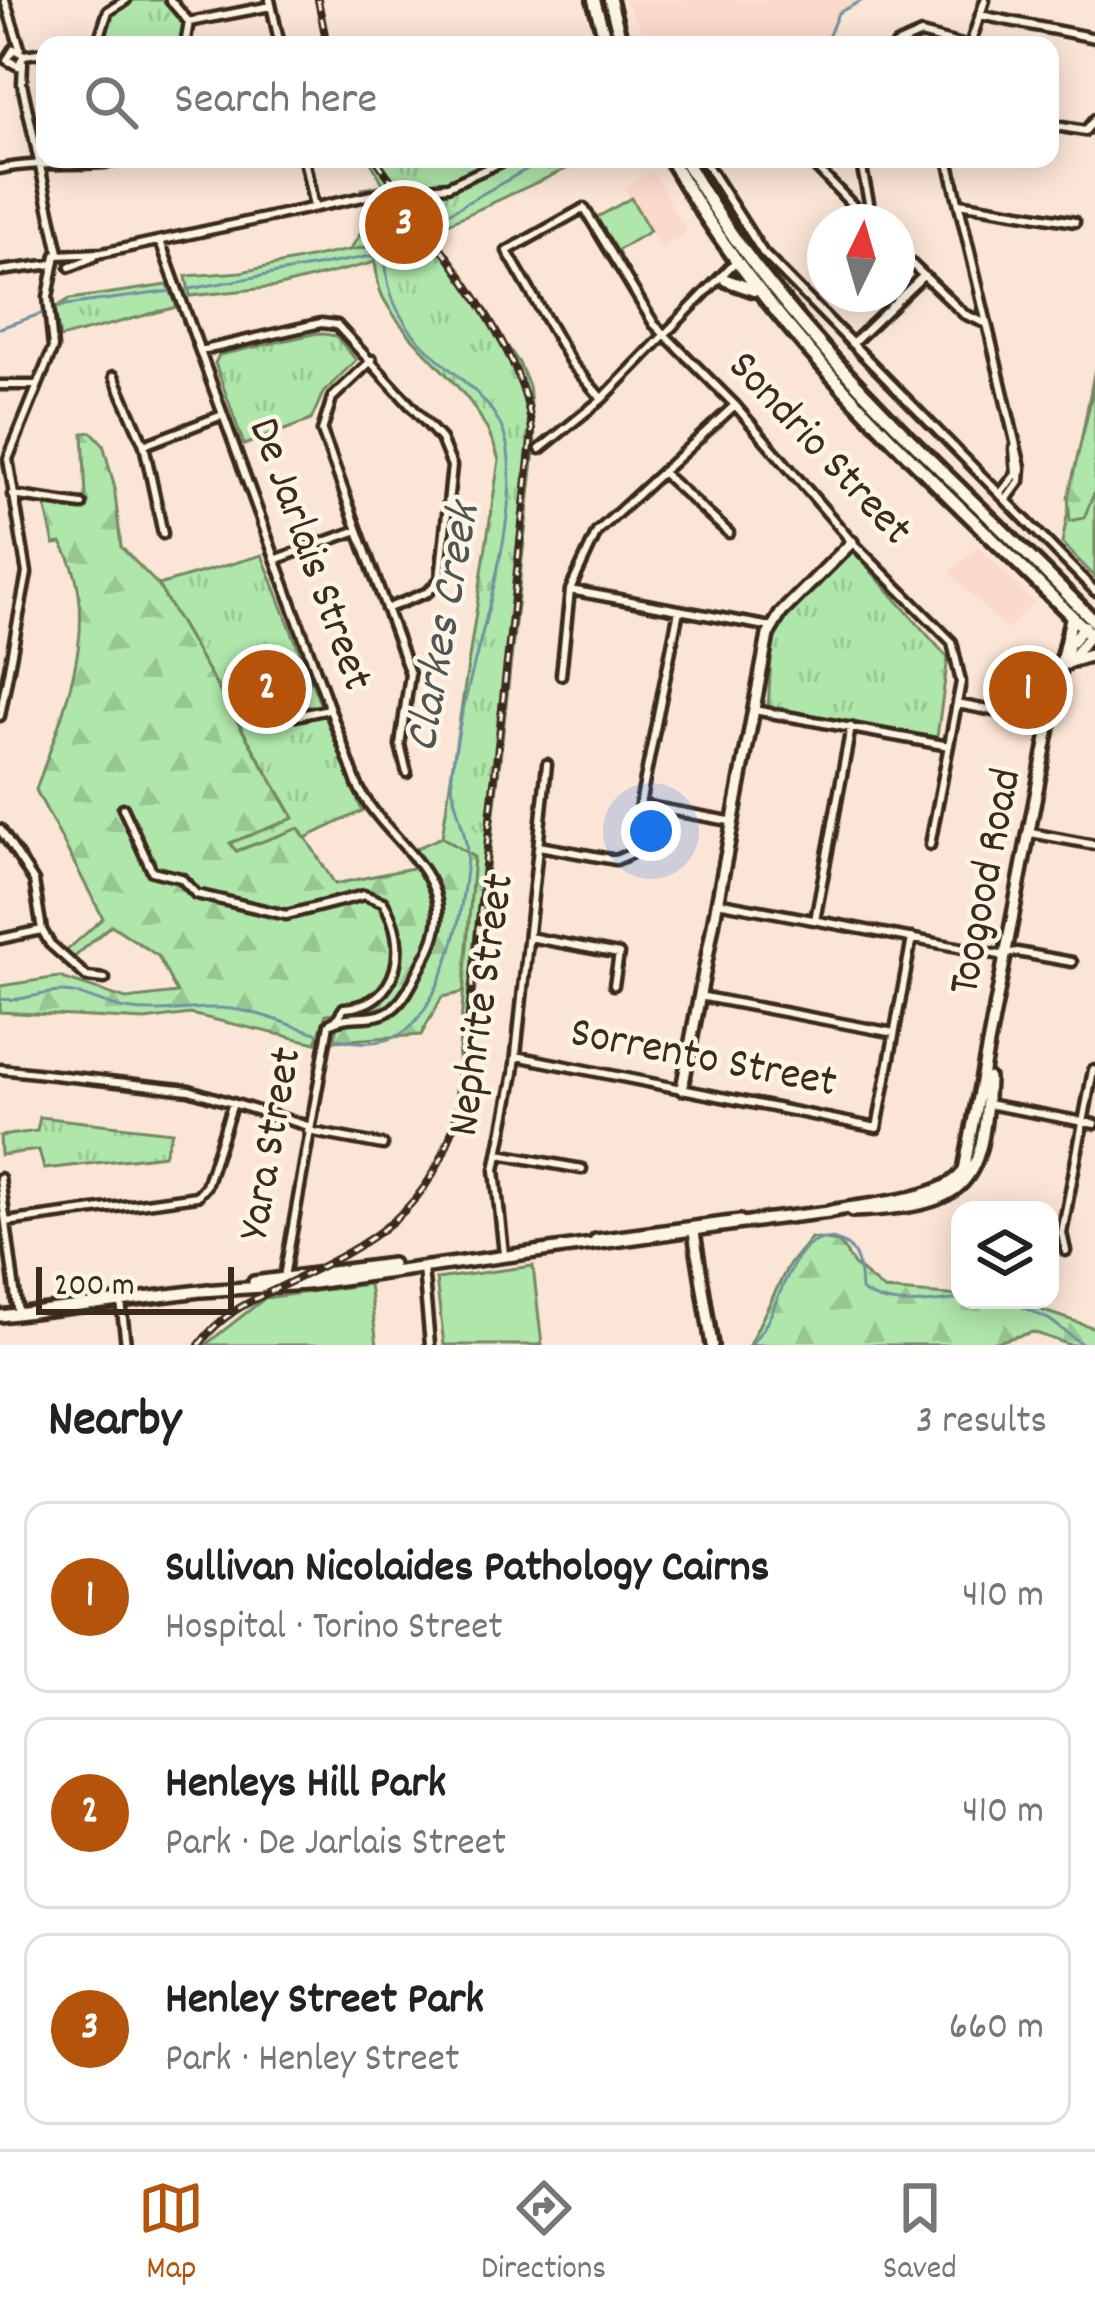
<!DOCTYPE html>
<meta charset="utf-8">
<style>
body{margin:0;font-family:Dekko,sans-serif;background:#f2f2f2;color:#222}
.controls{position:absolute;right:36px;bottom:36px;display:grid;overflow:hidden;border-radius:24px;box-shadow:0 6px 30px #0003}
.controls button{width:108px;height:108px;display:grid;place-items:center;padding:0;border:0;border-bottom:3px solid #e0e0e0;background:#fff;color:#222;font:60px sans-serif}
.compass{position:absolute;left:807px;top:204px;width:108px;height:108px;border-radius:50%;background:#fff;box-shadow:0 6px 30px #0003;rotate:5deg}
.scale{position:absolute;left:36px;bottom:30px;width:198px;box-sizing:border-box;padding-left:12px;border:6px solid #3b2a1e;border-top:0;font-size:33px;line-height:42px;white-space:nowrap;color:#3b2a1e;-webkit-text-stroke:9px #fcf5e5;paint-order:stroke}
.you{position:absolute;left:651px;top:831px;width:42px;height:42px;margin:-30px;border:9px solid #fff;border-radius:50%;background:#1a73e8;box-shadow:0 0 0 18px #1a73e833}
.badge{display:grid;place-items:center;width:78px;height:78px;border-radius:50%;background:#b45309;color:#fff;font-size:39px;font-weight:700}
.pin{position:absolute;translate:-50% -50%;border:6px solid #fff;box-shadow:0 3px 12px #0006}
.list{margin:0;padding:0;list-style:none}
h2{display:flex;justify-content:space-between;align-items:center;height:156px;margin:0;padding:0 48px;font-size:51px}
h2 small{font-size:39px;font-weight:400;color:#767676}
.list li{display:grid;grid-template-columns:78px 1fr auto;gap:36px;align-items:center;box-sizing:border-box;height:192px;margin:0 24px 24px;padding:0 24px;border:3px solid #e0e0e0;border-radius:24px}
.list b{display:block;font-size:45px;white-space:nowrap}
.list p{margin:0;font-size:39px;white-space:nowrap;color:#767676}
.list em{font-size:39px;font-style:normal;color:#767676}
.icon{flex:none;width:66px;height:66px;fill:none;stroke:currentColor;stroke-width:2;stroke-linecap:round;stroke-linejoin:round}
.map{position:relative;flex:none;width:1095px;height:1345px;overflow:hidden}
.search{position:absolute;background:#fff;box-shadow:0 6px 30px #0003;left:36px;right:36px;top:36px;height:132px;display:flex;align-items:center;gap:30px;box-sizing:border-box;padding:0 42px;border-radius:24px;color:#767676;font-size:45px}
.sheet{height:804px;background:#fff}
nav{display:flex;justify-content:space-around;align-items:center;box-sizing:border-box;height:168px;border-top:3px solid #e0e0e0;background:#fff;font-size:33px;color:#767676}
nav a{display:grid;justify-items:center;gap:6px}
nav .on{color:#b45309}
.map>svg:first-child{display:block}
.built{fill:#fbdacb}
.grass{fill:#afe7aa;stroke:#758864;stroke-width:3}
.forest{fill:url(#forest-firs);stroke:#758864;stroke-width:3}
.park{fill:url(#park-tufts);stroke:#758864;stroke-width:3}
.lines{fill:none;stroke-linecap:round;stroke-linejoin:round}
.stream{stroke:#7392a2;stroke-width:3}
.street-casing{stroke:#3b2a1e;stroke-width:15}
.secondary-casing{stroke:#3b2a1e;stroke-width:18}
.primary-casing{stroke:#3b2a1e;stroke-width:20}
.street{stroke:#fcf5e5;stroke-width:6}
.secondary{stroke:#fcf5e5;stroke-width:9}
.primary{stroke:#fcf5e5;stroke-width:10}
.rail-casing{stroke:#3b2a1e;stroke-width:8}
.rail{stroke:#fcf5e5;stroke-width:3;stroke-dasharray:9;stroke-linecap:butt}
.labels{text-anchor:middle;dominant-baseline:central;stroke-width:9;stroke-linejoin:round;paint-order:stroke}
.street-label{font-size:45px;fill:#3b2a1e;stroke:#fcf5e5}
.water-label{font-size:48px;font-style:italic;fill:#525555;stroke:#fcf5e5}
</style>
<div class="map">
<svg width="1095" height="1345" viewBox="0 0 1095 1345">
<defs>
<pattern id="forest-firs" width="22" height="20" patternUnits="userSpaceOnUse" patternTransform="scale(3)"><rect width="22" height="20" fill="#afe7aa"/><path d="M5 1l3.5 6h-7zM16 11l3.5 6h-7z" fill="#97c692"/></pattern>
<pattern id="park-tufts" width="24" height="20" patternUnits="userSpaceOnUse" patternTransform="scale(3)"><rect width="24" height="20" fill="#afe7aa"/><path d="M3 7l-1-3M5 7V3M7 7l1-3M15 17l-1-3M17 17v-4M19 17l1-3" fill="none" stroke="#97c692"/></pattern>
</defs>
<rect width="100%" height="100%" fill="#fbe5d6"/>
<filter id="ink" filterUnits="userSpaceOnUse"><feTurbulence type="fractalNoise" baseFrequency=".00833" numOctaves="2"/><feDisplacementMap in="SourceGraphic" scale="24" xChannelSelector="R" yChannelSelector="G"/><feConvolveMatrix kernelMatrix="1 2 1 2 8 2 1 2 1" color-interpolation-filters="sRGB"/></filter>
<g filter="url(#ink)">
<path class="built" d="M625 0H864L840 12 827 45H650Z
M652 171 687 232 660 248 624 187Z
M978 546 1034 602 1006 630 949 573Z"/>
<path class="grass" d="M631 198 650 231 615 252 596 218Z
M373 245 376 262 276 287 190 296 186 276 241 272Z
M1095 368V577L1062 543Z
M533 1266 542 1345H444L436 1279Z
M369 1284 377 1345H205L265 1298Z"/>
<path class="forest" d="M1095 383V491L1084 518 1070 521 1068 497Z
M92 432 103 444 114 485 121 547 158 585 294 819 231 843 237 851 299 827 335 884 417 867V848L442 837 474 857 465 992 442 997 421 1035 335 1041 338 1013 326 1014 316 1043 190 1014 145 1020 0 1012V986L59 977 126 999 177 993 158 956 111 925 70 961 63 954 103 918 36 790C61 716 107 616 61 543L54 544 45 504 72 507 86 497 83 433Z
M811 1238 839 1242 855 1266 884 1290 1011 1300 1095 1328V1345H1070L1033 1332 986 1345H749L788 1266Z"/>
<path class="park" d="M126 0H170L189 22 185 45H97L108 11Z
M369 159H588L429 232 519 363 529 386 535 442 462 1105 455 1100 474 857 442 837 499 460C479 387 418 359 385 301 376 287 376 262 373 246L350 250 370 219 362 189 384 185Z
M168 285 177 307 60 338 55 308 70 299Z
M318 333 336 336 356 360 323 393 311 420 244 445 215 363 219 355Z
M853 551 948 658 937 737 768 709 772 639 787 615Z
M262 555 362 811 305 838 299 828 236 851 230 843 294 818 158 585Z
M40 1117 172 1132 164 1155 44 1169 39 1150 1 1155 0 1136 37 1131Z"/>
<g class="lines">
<path class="stream" d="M825 45 838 13 863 0
M184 290 382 254
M0 328 66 305 172 291
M0 999C23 1002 40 992 62 992 85 992 109 1008 132 1010 172 1015 202 1002 249 1012 293 1021 355 1058 399 1035 430 1018 451 956 458 924 462 902 467 874 467 851 466 828 452 804 452 780 451 766 456 749 458 735 471 655 524 520 506 440 489 370 379 355 386 248L545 159
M1008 1300 1050 1320 1083 1345
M751 1345C756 1337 763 1330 767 1322 781 1298 797 1222 841 1242 860 1250 860 1272 861 1290 887 1310 930 1303 960 1299"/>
<g class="street-casing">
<path id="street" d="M5 0 20 48
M170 0 189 22 185 45
M270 0 280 45
M980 15 1095 38
M189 22 271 6
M97 45 108 11 126 0
M896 45 921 34 962 45
M970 45 985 0
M24 55 18 66 7 60 14 49 24 55 45 52
M23 63 22 84 59 253
M1050 125 1085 131 1095 119
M304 159 314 207
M703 159 763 253 1095 591
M808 159 869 222
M860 159 869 202 866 219
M948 159 1021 467 1020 481 1006 500
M0 169C45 159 88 169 134 159
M959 203 1075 222
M160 241 357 784C387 849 473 877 423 962 415 977 406 999 392 1009 373 1023 348 1012 329 1024L284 1277
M897 250 964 314 985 323
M70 267 94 257
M0 271 53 264
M852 344 923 276
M200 351 321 323 337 325 441 439 452 466 440 579 428 592 386 609
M372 360 332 398 322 431 410 674 400 745 407 773
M114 376 144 445 163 534
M0 385H37
M602 399 572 364 507 251 584 208 654 324 735 405 852 542 952 642 961 682 930 845
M144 445 220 416
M540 449 602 399 736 261
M665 475 729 533
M1000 494 1016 474 1014 448
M12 495 82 505
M277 559 358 530
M570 590 771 627
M561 675 570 590 597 532 735 405
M280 676 296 716 329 709
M957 704 1052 722
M754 710 949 746
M0 716 27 573 8 459 53 348 48 297 56 255 102 253 386 192 448 186 508 159
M642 805 729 821
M123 808 152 871 181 878 196 894 286 915 364 895 383 902C410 944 400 1005 344 1008L336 1020
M0 829 34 881 42 930 50 944 87 977 105 979
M1031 833 1095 845
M539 846 616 860 630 854 679 610
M717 902 1000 955 1017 952 1072 962
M815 920 851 727
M529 937 619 954 614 985
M0 939 42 930
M699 996 894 1033
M516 1056 877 1128 912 938
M0 1069 189 1090 308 1126
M987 1104 1095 1124
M308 1131 383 1145
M499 1154 582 1169
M0 1178 18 1314
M6 1222 197 1196 206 1186 233 1103
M1066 1251 1062 1233 1093 1070
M504 1254 495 1170 514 1073 547 764
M423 1268 430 1345
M121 1301 126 1345"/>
</g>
<g class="secondary-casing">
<path id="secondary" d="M1067 664 1095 629
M682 1089 768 635 781 613 852 542
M852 1211C963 1206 984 1191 988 1078
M827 1212C864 1203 945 1201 964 1170L1060 670 1068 646 1085 626
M762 1220 829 1212
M694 1232 712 1345
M596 1240 740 1221
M254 1282 392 1264
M202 1291 306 1284 764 1220
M0 1316 208 1290"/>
</g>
<g class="primary-casing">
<path id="primary" d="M594 0 607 45
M610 0 622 45
M670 159C776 345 945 489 1095 639
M684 159C786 339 952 475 1095 622
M726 280 754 290
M1062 660 1072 616
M1068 662 1095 654"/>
</g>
<use href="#street" class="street"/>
<use href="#secondary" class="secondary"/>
<use href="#primary" class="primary"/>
<g class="rail-casing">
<path id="rail" d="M318 0 327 45
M199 1345C220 1315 248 1302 280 1287 371 1243 434 1213 459 1106L532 431C523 338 428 236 376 159"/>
</g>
<use href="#rail" class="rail"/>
</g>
</g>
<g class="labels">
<g class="street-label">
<text transform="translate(818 450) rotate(47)">Sondrio Street</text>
<text transform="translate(308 555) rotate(70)">De Jarlais Street</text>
<text transform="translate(988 882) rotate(-79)">Toogood Road</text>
<text transform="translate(484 1005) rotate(-82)">Nephrite Street</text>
<text transform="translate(703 1060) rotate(11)">Sorrento Street</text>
<text transform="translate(273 1144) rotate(-80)">Yara Street</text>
</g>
<g class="water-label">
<text transform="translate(446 628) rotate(-80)">Clarkes Creek</text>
</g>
</g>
</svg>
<div class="controls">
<button><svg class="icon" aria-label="layers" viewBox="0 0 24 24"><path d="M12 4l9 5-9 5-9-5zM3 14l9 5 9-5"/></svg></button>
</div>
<svg class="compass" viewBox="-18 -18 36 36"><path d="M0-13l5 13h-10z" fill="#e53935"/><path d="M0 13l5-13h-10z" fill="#767676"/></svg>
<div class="scale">200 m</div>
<div class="you"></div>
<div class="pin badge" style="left:1028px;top:690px">1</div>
<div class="pin badge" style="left:267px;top:689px">2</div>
<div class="pin badge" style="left:404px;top:225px">3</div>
<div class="search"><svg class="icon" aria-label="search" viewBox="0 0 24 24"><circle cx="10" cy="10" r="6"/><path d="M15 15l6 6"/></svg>Search here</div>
</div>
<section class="sheet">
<h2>Nearby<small>3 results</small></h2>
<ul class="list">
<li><span class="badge">1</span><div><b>Sullivan Nicolaides Pathology Cairns</b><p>Hospital · Torino Street</p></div><em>410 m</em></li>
<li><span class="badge">2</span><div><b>Henleys Hill Park</b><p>Park · De Jarlais Street</p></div><em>410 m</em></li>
<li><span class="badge">3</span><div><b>Henley Street Park</b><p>Park · Henley Street</p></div><em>660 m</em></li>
</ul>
</section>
<nav>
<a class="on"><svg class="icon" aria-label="map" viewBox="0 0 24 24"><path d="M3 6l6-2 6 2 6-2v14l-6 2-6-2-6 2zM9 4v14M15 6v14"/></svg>Map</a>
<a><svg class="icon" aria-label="directions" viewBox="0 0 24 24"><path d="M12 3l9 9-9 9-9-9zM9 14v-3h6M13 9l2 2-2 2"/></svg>Directions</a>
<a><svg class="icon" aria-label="saved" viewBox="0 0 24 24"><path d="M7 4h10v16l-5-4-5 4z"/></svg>Saved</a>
</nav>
